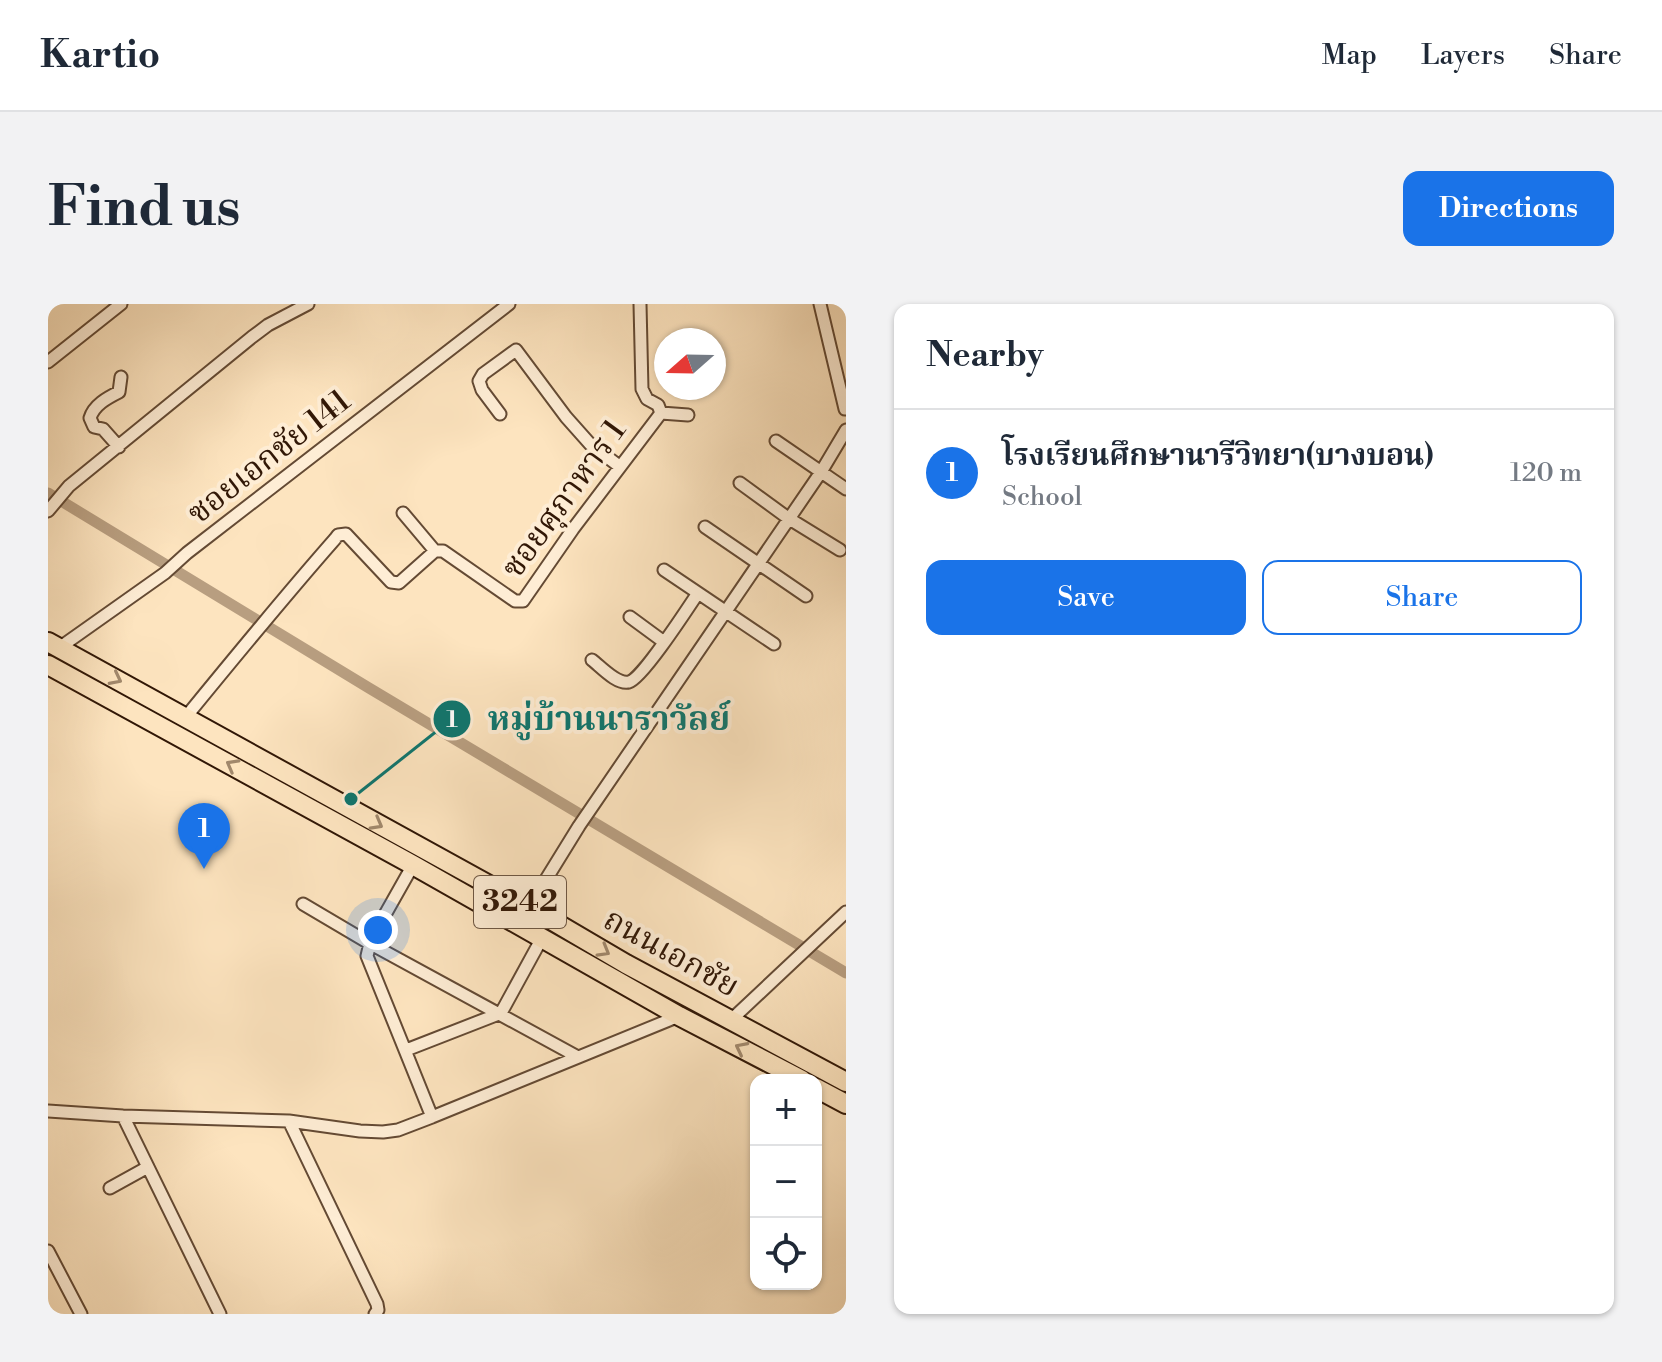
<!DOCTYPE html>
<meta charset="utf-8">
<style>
body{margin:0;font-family:"Libre Bodoni","Noto Serif Thai",serif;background:#f2f2f3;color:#1f2937}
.controls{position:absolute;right:24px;bottom:24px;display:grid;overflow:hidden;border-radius:16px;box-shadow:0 2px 6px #0004}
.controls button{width:72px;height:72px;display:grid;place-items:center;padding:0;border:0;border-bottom:2px solid #e0e1e3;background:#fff;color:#1f2937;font:40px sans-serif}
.compass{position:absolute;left:606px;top:24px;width:72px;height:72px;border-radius:50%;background:#fff;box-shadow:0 2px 6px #0004;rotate:250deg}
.you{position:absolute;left:330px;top:626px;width:28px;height:28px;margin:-20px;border:6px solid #fff;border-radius:50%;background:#1a73e8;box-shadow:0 0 0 12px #1a73e833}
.badge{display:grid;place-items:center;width:52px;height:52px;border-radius:50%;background:#1a73e8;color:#fff;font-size:26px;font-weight:700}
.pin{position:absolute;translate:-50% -66px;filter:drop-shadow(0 2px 4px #0008)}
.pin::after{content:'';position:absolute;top:42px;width:28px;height:24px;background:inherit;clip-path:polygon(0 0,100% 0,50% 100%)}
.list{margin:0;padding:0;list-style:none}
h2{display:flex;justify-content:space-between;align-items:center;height:104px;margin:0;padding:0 32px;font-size:34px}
h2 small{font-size:26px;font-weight:400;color:#747a83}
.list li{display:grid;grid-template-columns:52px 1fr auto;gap:24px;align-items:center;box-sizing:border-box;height:128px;padding:0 32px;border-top:2px solid #e0e1e3}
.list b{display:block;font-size:30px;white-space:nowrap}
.list p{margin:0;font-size:26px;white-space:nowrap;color:#747a83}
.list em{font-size:26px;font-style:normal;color:#747a83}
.actions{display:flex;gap:16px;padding:24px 32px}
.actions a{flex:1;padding:18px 0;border:2px solid #1a73e8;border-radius:16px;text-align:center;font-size:28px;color:#1a73e8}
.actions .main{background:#1a73e8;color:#fff}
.icon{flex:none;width:44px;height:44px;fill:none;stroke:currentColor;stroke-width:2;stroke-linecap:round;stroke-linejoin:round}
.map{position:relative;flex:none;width:798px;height:1010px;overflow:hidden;border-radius:16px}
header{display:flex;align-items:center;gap:48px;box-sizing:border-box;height:112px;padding:0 40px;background:#fff;border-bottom:2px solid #e0e1e3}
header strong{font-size:38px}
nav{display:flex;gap:44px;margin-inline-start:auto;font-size:28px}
.intro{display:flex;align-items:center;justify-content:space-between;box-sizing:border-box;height:192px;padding:0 48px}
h1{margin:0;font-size:56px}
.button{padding:20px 36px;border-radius:16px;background:#1a73e8;color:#fff;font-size:28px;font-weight:700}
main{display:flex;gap:48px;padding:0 48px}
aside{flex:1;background:#fff;border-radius:16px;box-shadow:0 2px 6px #0004}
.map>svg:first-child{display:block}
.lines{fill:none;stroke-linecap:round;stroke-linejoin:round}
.canal{stroke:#b89e80;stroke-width:11}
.minor-casing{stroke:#644a34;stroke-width:15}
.primary-casing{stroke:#311706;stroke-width:22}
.minor{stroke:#feedd5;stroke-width:11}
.primary{stroke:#fde4bf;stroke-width:18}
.oneway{stroke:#a1886c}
.labels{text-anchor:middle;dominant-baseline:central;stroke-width:8;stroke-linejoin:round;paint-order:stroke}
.shield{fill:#feedd5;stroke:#6e5744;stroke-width:2}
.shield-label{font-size:30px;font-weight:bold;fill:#311706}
.street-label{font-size:32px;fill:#311706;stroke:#feedd5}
.leader{fill:none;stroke:#0f766e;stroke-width:3}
.callout-dot{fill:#0f766e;stroke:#feedd5;stroke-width:3}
.mark-label{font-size:24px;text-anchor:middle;font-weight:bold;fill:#fff}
.callout-label{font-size:34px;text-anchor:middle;font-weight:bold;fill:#0f766e;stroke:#feedd5;stroke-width:8;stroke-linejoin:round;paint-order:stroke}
</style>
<header>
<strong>Kartio</strong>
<nav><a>Map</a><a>Layers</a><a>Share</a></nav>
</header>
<div class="intro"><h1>Find us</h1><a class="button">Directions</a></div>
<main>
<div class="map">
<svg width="798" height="1010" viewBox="0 0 798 1010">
<rect width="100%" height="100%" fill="#fde4bf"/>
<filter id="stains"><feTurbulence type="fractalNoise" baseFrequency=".0025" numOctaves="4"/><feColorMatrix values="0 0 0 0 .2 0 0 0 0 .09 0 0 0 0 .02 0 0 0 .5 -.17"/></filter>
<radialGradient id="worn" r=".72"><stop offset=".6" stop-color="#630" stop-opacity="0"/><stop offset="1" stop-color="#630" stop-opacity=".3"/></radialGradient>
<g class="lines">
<path class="canal" d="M0 189 321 384 798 669"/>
<g class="minor-casing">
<path id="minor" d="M592 0 594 85 599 95 610 101 613 109
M772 0 797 105H798
M0 58 73 0
M613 109 640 111
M452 110 434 86 431 77 435 70 468 46 518 113 542 140 571 162
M728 137 798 185
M71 143 55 125 46 123 42 114C46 101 59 94 71 88L73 73
M692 179 740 214 792 246
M0 207 21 182 204 33 220 21 260 0
M355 209 387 247
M657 223 758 292
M616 266 726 340
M582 313 616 338
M11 344 117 269 139 249 461 0
M544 356C553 363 569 381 581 378 593 376 640 304 650 289
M137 414C186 354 236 293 287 235L290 231 298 230 343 278 351 279 387 247H395L467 297H475L525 225 613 109
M255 600 321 639 530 753
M481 603 531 522 773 168 798 126
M321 639 365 561
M322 639 319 652 384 813
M683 716 798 608
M358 746 453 709 494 634
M0 807 75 812 241 817 312 827 335 828 350 826 384 813 631 712
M75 812 172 1010
M241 817 329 1000 330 1006 327 1010
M62 884 100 863
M0 947 33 1010"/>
</g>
<g class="primary-casing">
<path id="primary" d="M0 338 481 603 578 660 798 778
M0 361 365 561 631 712 754 776
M768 784 798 800"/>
</g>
<use href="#minor" class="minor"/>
<use href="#primary" class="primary"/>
</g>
<defs><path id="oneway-chevron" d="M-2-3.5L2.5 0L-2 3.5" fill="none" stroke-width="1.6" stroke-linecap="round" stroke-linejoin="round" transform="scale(2)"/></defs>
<g class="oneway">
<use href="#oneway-chevron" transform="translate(68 375) rotate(27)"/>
<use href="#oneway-chevron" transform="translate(184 461) rotate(-151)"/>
<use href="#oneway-chevron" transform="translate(329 520) rotate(29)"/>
<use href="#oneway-chevron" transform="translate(556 647) rotate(30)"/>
<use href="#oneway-chevron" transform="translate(693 744) rotate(-153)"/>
</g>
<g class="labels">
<rect class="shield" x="426" y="572" width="92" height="52" rx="6"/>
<g class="shield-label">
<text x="472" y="598">3242</text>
</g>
<g class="street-label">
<text transform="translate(221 153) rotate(-38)">ซอยเอกชัย 141</text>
<text transform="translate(516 195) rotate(-54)">ซอยศุภาหาร 1</text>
<text transform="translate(623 649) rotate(29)">ถนนเอกชัย</text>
</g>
</g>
<path class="leader" d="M303 495L404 415"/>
<g class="callout-dot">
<circle cx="303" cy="495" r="8"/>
<circle cx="404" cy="415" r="20"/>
</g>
<g class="mark-label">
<text x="404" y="423">1</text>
</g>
<g class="callout-label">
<text x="561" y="426">หมู่บ้านนาราวัลย์</text>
</g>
<rect width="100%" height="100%" filter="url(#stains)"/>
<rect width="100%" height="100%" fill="url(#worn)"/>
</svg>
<div class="controls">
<button>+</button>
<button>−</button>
<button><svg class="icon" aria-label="locate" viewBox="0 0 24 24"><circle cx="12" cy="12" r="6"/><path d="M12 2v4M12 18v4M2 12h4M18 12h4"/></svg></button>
</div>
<svg class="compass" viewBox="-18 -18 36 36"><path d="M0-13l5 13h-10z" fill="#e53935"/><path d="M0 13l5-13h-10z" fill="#747a83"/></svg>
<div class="you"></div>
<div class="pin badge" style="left:156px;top:565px">1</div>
</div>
<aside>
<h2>Nearby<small></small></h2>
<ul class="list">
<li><span class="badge">1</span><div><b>โรงเรียนศึกษานารีวิทยา(บางบอน)</b><p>School</p></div><em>120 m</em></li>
</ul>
<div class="actions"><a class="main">Save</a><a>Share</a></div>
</aside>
</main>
